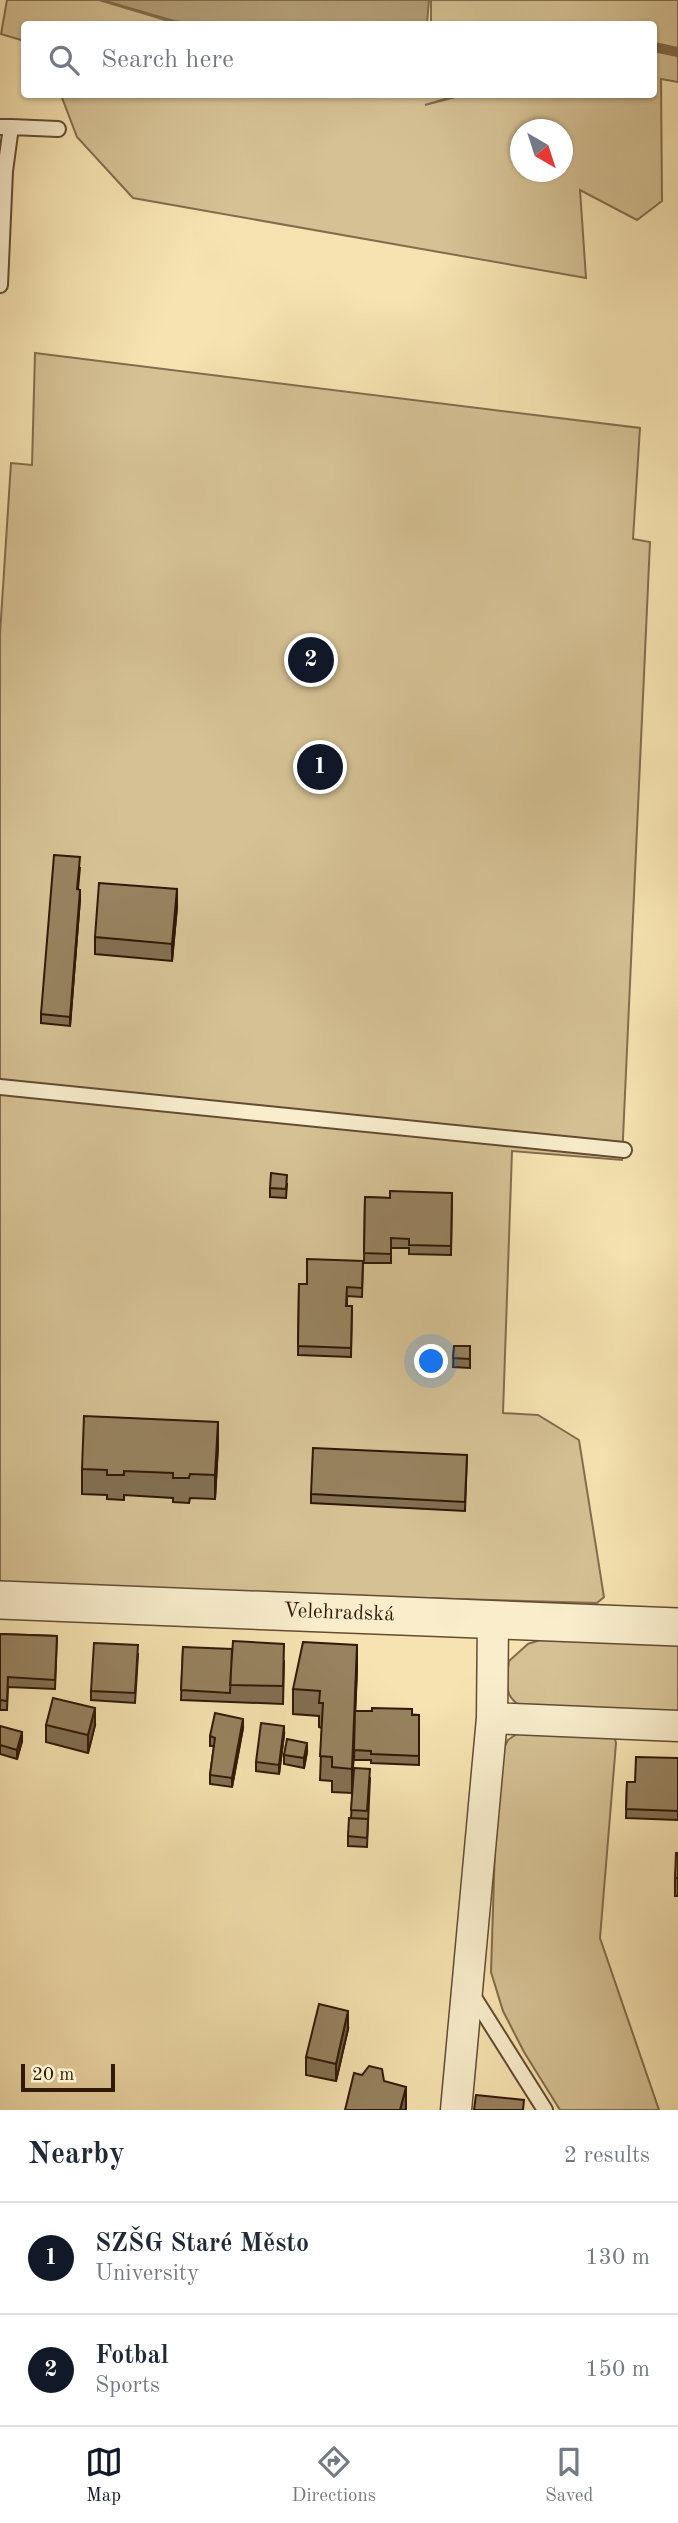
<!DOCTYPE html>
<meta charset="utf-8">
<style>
body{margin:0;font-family:"Old Standard TT",serif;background:#f2f2f3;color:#1f2937}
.compass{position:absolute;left:510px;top:119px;width:63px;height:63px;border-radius:50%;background:#fff;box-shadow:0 2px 5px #0004;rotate:141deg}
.scale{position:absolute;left:21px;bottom:18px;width:94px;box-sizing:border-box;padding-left:7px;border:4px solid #311907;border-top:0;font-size:19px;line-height:24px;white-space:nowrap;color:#311907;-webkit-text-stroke:5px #f9edcc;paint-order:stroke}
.you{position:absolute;left:432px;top:1362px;width:24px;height:24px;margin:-18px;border:5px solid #fff;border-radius:50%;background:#1a73e8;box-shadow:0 0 0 10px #1a73e833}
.badge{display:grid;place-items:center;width:46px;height:46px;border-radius:50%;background:#111827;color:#fff;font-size:23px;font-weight:700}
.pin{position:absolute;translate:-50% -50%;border:4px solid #fff;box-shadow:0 2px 7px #0006}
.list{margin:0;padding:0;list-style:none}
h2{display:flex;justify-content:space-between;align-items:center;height:91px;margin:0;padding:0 28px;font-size:30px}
h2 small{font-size:23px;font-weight:400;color:#747a83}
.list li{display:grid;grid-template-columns:46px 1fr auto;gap:21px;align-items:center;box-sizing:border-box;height:112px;padding:0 28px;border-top:2px solid #e0e1e3}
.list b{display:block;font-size:26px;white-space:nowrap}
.list p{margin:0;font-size:23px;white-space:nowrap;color:#747a83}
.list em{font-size:23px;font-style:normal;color:#747a83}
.icon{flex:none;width:38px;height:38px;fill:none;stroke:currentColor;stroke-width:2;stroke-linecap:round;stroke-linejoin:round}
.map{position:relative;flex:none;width:678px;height:2110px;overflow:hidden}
.search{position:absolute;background:#fff;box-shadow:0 2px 5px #0004;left:21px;right:21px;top:21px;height:77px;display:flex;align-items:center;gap:18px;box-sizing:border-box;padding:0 24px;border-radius:7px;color:#747a83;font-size:26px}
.sheet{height:315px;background:#fff}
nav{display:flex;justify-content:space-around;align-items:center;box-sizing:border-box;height:98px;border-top:2px solid #e0e1e3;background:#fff;font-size:19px;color:#747a83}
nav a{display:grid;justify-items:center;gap:4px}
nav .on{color:#111827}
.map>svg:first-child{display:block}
.green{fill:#d5c194;stroke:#836d4e;stroke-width:2;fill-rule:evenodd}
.water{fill:#b39e77;stroke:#7f694a;stroke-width:2}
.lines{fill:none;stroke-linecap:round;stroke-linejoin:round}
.stream{stroke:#7f694a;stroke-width:10}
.service-casing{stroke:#624c32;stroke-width:18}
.minor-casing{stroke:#624c32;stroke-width:33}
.tertiary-casing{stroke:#624c32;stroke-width:40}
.service{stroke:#f9edcc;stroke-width:14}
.minor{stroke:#f9edcc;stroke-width:30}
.tertiary{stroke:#f9edcc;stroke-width:37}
.wall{fill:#827052;stroke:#311907;stroke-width:2}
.shaded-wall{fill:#6a5b42;stroke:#311907;stroke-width:2}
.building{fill:#97825f;stroke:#311907;stroke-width:2}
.labels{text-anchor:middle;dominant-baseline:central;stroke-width:6;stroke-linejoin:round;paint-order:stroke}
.street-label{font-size:21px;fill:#311907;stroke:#f9edcc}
</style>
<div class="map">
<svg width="678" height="2110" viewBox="0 0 678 2110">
<rect width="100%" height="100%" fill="#f6e3b1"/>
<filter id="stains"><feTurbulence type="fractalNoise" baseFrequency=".00286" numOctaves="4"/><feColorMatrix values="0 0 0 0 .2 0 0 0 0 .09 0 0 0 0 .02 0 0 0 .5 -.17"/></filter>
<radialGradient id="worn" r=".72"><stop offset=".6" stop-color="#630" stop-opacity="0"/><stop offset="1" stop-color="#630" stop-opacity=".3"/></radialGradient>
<path class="green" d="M7 0H99L172 22 193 24H24V41L1 34Z
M431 0H678V82L661 79 662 201 637 220 580 190 586 278 133 198 77 137 61 95H458L425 105 463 95 654 94V24H431ZM520 130H562V172H520Z
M35 353 640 428 633 539 650 542 622 1160 512 1151 503 1413 538 1415 579 1440 604 1597 597 1603 59 1588 0 1583V634L11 463 32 465Z
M543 1639 678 1645V1718L521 1706C502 1696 507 1679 509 1661L528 1644Z
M521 1731 614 1735 616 1743 600 1938 659 2110H560L524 2052 503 2011 491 1972 495 1846 502 1752 508 1740Z"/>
<path class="water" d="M102 0H429L427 24H197L174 21Z"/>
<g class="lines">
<path class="stream" d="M654 47 678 52"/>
<g class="service-casing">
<path id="service" d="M0 127H11L5 171 0 285
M11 127 58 129
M0 1087 624 1150
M470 1991 545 2110"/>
</g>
<g class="minor-casing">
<path id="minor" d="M492 1718 678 1726
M456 2110 492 1718 493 1620"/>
</g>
<g class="tertiary-casing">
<path id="tertiary" d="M0 1600 678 1627"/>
</g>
<use href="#service" class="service"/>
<use href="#minor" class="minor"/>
<use href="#tertiary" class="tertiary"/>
</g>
<path class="wall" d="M80 867 78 889 80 899 70 1026 41 1023V1014Z
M177 907 172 961 95 954V937Z
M287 1184 286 1198 270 1197V1188Z
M452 1193 451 1255 409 1254V1248H391V1263H364L365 1197 390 1198Z
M363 1261 362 1297 347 1296V1306H352L351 1357 298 1355 299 1284H307Z
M454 1346H470V1368L453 1367Z
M218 1446 215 1499 190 1498 189 1503 173 1502V1498L124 1495V1500L107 1499V1495L82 1494V1469Z
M467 1455 465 1511 311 1503V1494Z
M0 1634 57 1636 55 1689 8 1687 7 1710H0Z
M183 1647 284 1661 283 1704 181 1700Z
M138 1655 135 1703 91 1700V1691Z
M357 1669 355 1711 419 1715V1765L371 1763V1760H354L355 1719 352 1793 332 1792V1781L320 1780 322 1728 319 1727V1716L293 1714V1689Z
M46 1725H95L88 1753 46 1742Z
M0 1726 22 1741 17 1759 0 1754Z
M243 1728 232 1787 210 1784V1775L214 1746H210V1736Z
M284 1735 279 1774 256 1771V1762Z
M307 1752 304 1768 284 1764V1755Z
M678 1758V1820L626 1818 627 1782H635Z
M354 1768 370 1778 367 1847 348 1846V1836L351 1818Z
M678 1853V1896H675V1878Z
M348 2029 336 2081 306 2075V2057Z"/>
<path class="shaded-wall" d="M177 889V907L172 961V944Z
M80 890V899L70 1026V1017Z
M218 1422V1446L215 1499V1475Z
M357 1645V1669L352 1793V1769Z
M95 1708V1725L88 1753V1735Z
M243 1719V1728L232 1787V1778Z
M284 1726V1735L279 1774V1765Z
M22 1732V1741L17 1759V1750Z
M307 1743V1752L304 1768V1758Z
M348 2011V2029L336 2081V2064Z
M406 2087V2110H400Z"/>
<path class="building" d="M54 855 80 857 77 889 80 890 70 1017 41 1014Z
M99 883 177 889 172 944 95 937Z
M271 1173 287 1175 286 1189 270 1188Z
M390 1191 452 1193 451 1246 409 1245V1239L391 1238V1254L364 1253 365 1197 390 1198Z
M307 1259 363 1261 362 1288 347 1287 346 1306H352L351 1348 298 1346 299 1284H307Z
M454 1346H470V1359L453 1358Z
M84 1416 218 1422 215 1475 190 1474 189 1478H173V1473L124 1471V1475H107V1470L82 1469Z
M313 1448 467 1455 465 1502 311 1494Z
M0 1634 57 1636 55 1680 8 1677 7 1701 0 1700Z
M233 1641 284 1644 283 1686 230 1685Z
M303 1642 357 1645 352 1769 332 1767V1757L320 1756 323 1703H319L320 1691 293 1689Z
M94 1643 138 1645 135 1693 91 1691Z
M183 1647 232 1649 230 1693 181 1690Z
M53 1698 95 1708 88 1735 46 1725Z
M372 1708 412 1709V1715H419V1756L371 1754V1751L354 1750 355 1711H372Z
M215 1713 243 1719 232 1778 210 1775 215 1738 210 1736Z
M261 1723 284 1726 279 1765 256 1762Z
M0 1726 22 1732 17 1750 0 1745Z
M287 1739 307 1743 304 1758 284 1755Z
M636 1757 678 1758V1811L626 1809 627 1782H635Z
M354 1768 370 1769 367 1811 351 1810Z
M349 1818 368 1819 367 1838 348 1836Z
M676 1853H678V1878H675Z
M319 2004 348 2011 336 2064 306 2057Z
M369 2066 382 2069 384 2081 406 2087 400 2110H345L354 2073 362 2075Z
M476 2095 524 2100 523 2110H474Z"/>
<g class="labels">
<g class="street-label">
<text transform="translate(339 1613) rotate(2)">Velehradská</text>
</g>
</g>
<rect width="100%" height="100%" filter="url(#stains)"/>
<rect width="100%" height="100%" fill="url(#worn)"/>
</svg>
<svg class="compass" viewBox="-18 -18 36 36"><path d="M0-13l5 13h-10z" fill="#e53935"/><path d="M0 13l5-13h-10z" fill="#747a83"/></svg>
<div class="scale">20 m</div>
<div class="you"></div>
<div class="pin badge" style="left:320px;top:767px">1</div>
<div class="pin badge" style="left:311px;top:660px">2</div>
<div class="search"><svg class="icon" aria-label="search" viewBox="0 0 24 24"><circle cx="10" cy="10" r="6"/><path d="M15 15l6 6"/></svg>Search here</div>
</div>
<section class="sheet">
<h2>Nearby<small>2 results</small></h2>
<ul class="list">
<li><span class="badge">1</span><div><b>SZŠG Staré Město</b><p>University</p></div><em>130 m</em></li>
<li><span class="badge">2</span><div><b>Fotbal</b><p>Sports</p></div><em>150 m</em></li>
</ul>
</section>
<nav>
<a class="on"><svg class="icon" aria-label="map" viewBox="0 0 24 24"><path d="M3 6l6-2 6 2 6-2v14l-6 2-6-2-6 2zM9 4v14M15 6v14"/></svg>Map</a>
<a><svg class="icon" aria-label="directions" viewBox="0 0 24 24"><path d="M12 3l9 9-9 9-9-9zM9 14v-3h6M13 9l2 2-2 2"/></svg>Directions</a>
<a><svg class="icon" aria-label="saved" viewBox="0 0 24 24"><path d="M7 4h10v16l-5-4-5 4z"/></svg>Saved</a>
</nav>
